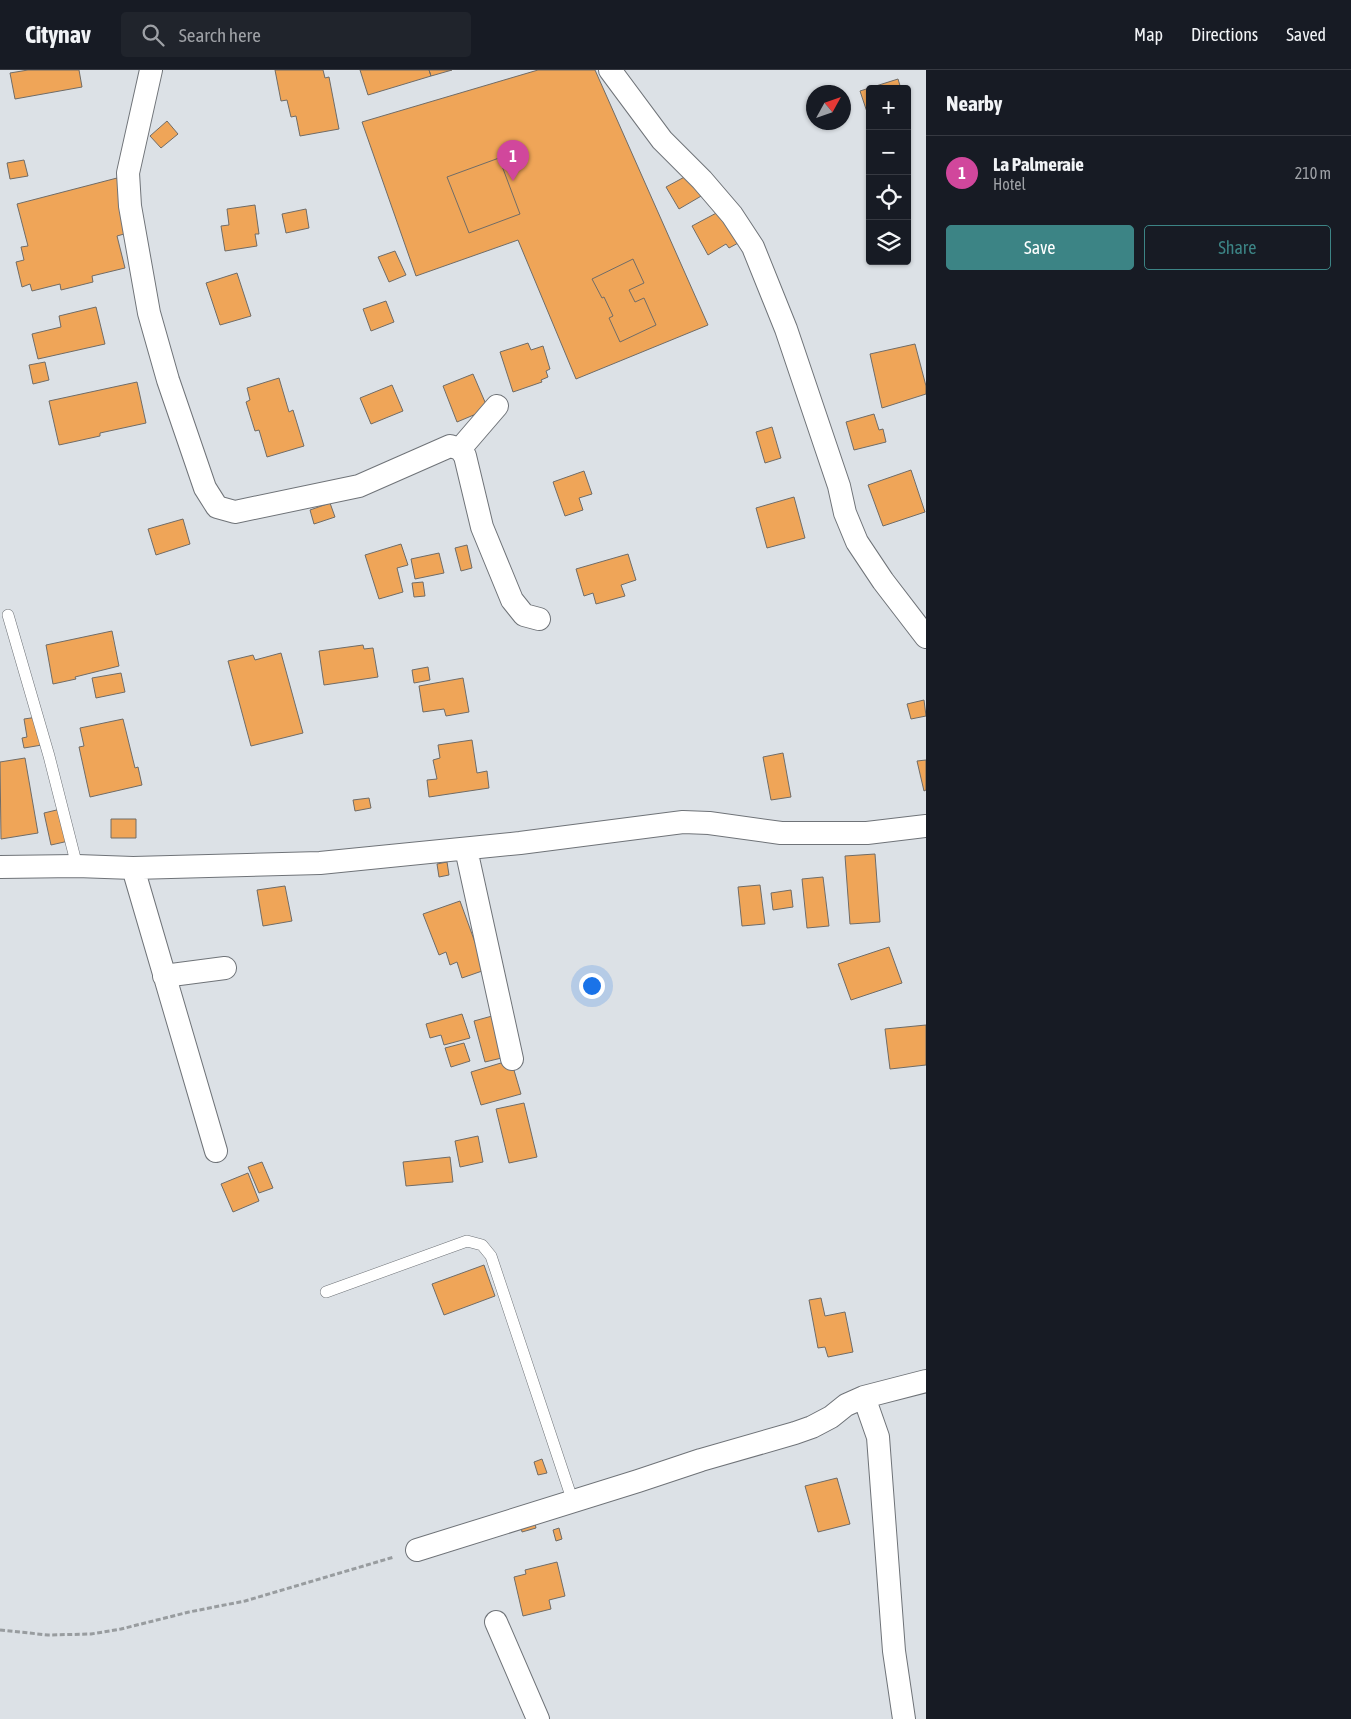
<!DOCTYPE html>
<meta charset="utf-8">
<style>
body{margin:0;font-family:"Asap Condensed",sans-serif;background:#20242c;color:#f1f3f6}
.controls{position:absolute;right:15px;top:15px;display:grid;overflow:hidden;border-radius:5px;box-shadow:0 1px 4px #0004}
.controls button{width:45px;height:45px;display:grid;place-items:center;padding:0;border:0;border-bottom:1px solid #363941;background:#171b24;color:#f1f3f6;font:25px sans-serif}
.compass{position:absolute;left:806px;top:15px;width:45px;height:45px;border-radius:50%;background:#171b24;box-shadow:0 1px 4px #0004;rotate:50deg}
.you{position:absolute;left:591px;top:915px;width:18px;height:18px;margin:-12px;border:4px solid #fff;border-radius:50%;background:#1a73e8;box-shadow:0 0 0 8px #1a73e833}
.badge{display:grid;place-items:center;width:32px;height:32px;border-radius:50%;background:#3c8485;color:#fff;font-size:16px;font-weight:700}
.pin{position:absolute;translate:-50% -41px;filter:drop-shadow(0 1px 2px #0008)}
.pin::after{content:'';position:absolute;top:26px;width:18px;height:15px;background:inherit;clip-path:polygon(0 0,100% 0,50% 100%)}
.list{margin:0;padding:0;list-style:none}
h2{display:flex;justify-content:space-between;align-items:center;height:65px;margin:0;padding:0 20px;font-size:21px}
h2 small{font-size:16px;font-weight:400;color:#9ea1a6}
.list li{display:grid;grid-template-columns:32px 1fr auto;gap:15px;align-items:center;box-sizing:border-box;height:75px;padding:0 20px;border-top:1px solid #363941}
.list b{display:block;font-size:19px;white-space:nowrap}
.list p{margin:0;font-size:16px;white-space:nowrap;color:#9ea1a6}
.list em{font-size:16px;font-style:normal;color:#9ea1a6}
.actions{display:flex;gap:10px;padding:15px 20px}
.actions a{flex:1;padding:11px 0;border:1px solid #3c8485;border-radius:5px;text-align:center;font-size:18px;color:#3c8485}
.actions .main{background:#3c8485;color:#fff}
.icon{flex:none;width:28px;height:28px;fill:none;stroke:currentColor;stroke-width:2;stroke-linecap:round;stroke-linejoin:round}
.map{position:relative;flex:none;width:926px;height:1649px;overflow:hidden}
header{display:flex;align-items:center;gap:30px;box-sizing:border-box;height:70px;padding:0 25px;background:#171b24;border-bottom:1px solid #363941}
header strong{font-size:24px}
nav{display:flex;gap:28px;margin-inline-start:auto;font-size:18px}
.search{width:350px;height:45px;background:#20242c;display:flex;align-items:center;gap:12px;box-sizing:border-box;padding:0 18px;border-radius:5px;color:#9ea1a6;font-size:19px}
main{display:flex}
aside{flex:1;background:#171b24}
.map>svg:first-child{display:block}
.building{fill:#efa558;stroke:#706c67}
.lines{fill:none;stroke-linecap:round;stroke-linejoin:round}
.service-casing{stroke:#6f7378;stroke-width:12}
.minor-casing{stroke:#6f7378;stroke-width:24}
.path{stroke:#989c9f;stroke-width:3;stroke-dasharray:5 2.5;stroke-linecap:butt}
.service{stroke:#fff;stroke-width:11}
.minor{stroke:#fff;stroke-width:22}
</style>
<header>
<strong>Citynav</strong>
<div class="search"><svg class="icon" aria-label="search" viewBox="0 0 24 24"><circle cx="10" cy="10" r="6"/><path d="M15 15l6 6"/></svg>Search here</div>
<nav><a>Map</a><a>Directions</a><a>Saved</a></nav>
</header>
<main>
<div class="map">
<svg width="926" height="1649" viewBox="0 0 926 1649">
<rect width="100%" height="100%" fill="#dce1e6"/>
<path class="building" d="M28 0H79L82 17 15 29 10 3Z
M275 0H323L325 8 329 7 339 59 300 66 296 46 291 47 287 30 281 31Z
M360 0H429L431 6 368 25Z
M429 0H452L431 6Z
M538 0H595L708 255 576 309 518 170 416 206 362 52Z
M898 9 901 19H870V51L860 21Z
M167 51 178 64 161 78 150 66Z
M499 88 520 144 469 163 447 107Z
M24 90 28 106 10 109 7 93Z
M690 104 703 125 679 139 666 117Z
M117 108 131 162 117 166 125 198 92 206 93 212 61 220 60 214 32 221 30 214 22 217 16 192 24 190 21 177 28 176 17 134Z
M255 135 259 164H255L257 176 225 181 221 156 229 155 227 139Z
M306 139 309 158 286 163 282 144Z
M722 140 740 172 729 178 726 174 708 185 692 156Z
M395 181 406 205 389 212 378 187Z
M633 189 644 213 629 220 635 232 644 228 656 255 620 272 609 248 613 246 604 227 602 228 592 209Z
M237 203 251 246 220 255 206 213Z
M386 231 394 252 371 261 363 239Z
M96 237 105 274 38 289 32 264 61 257 59 246Z
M528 273 531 280 543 276 550 299 546 301 548 307 541 310 542 312 513 322 500 282Z
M915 274 926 316V324L882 338 870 284Z
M45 292 49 310 33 314 29 295Z
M473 304 488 339 457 352 443 316Z
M279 308 289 342 293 340 304 376 267 387 259 360 255 361 246 332 250 330 247 318Z
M137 312 146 353 100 363V366L59 375 49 331Z
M392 315 403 341 371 354 360 328Z
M874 344 879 360 883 359 886 372 854 380 846 352Z
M772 357 781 388 765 393 756 362Z
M911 400 925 442 883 456 868 415Z
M584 401 592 424 579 428 583 440 565 446 553 412Z
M794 427 805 468 767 478 756 438Z
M330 433 335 447 314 454 310 440Z
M183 449 190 474 156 485 148 459Z
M401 474 408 495 397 498 403 522 379 529 365 485Z
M467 475 472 498 461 501 455 478Z
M439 483 444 503 415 509 411 489Z
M628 484 636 510 621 515 625 526 596 534 593 523 584 526 576 499Z
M423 512 425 526 414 527 412 513Z
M112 561 119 596 75 607 76 609 53 614 46 575Z
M363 575 364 579 373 578 378 607 324 615 319 581Z
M281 583 303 663 251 676 228 591 253 585 255 590Z
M428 597 430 610 414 613 412 600Z
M121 603 125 622 96 628 92 608Z
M463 608 469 642 446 646 444 639 423 642 419 616Z
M924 630 926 646 911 649 907 634Z
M38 647 42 675 24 678 22 668 27 667 24 649Z
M123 649 135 698 138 697 142 715 90 727 79 677 84 676 80 658Z
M472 670 477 703 487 701 489 718 429 727 427 710 437 709 433 690 440 688 438 675Z
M783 683 791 727 771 730 763 687Z
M25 688 38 763 1 769 0 692Z
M926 690V720L924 721 917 691Z
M369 728 371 738 355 741 353 730Z
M65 738 73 770 51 775 44 743Z
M111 749H136V768H111Z
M875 784 880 852 850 854 845 786Z
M447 792 449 805 439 807 437 794Z
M823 807 829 856 807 858 802 809Z
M760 815 765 854 742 856 738 817Z
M285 816 292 851 263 856 257 820Z
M791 820 793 837 773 840 771 823Z
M460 831 485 900 462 908 457 892 450 895 446 882 439 885 423 844Z
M889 877 902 913 851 930 838 894Z
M503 943 514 985 485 992 474 951Z
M462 944 470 968 444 975 441 965 430 968 426 954Z
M926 955V995L890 999 885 959Z
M464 973 470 991 451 997 445 978Z
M511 990 521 1024 481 1035 471 1002Z
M524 1033 537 1087 509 1093 496 1039Z
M478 1066 483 1092 460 1097 455 1071Z
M450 1087 453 1112 406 1116 403 1092Z
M262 1092 273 1118 259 1123 248 1097Z
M248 1103 259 1131 233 1142 221 1114Z
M484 1195 495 1226 444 1245 432 1214Z
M821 1228 825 1246 845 1242 853 1282 828 1287 825 1277 818 1278 809 1230Z
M542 1389 547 1403 538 1405 534 1392Z
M837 1408 850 1454 818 1462 805 1416Z
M534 1449 536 1458 522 1462 520 1452Z
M559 1458 562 1469 556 1471 553 1460Z
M557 1492 565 1526 549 1530 551 1539 523 1546 514 1507 526 1504 525 1500Z"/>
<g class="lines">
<g class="service-casing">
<path id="service" d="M8 545 49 686 77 796
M326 1222 467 1171 482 1175 491 1186 573 1432"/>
</g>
<g class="minor-casing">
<path id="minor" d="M151 0 128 103 130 136 149 243 168 310 205 418 217 437 235 442 359 416 450 376 460 379 465 386 482 457 512 530 524 545 539 549
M610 0 662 70 702 110 732 145 753 177 786 259 839 416 845 443 857 472 883 511 926 567
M460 379 497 336
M466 779 512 989
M0 797 77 796 133 798 320 793 520 773 683 752 709 753 781 763H867L926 756
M133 798 216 1081
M164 906 225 898
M864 1327 878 1367 894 1581 904 1649
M417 1480 638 1411 701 1390 795 1363 812 1357 831 1347 846 1335 864 1327 926 1311
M496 1552 538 1649"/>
</g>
<path class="path" d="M0 1560 48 1565 91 1564 121 1559 189 1542 245 1531 394 1487"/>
<use href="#service" class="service"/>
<use href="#minor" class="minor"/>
</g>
</svg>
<div class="controls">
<button>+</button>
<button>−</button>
<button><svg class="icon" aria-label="locate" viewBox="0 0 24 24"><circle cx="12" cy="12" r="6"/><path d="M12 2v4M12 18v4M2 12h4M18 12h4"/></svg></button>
<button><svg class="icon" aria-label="layers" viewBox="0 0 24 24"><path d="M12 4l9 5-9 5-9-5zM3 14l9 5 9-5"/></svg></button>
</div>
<svg class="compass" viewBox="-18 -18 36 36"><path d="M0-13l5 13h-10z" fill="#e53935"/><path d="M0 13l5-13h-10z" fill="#9ea1a6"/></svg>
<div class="you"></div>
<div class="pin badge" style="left:513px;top:111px;background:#d1479c">1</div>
</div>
<aside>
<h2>Nearby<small></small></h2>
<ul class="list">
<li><span class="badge" style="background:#d1479c">1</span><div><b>La Palmeraie</b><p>Hotel</p></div><em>210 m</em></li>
</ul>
<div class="actions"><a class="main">Save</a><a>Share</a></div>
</aside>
</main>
